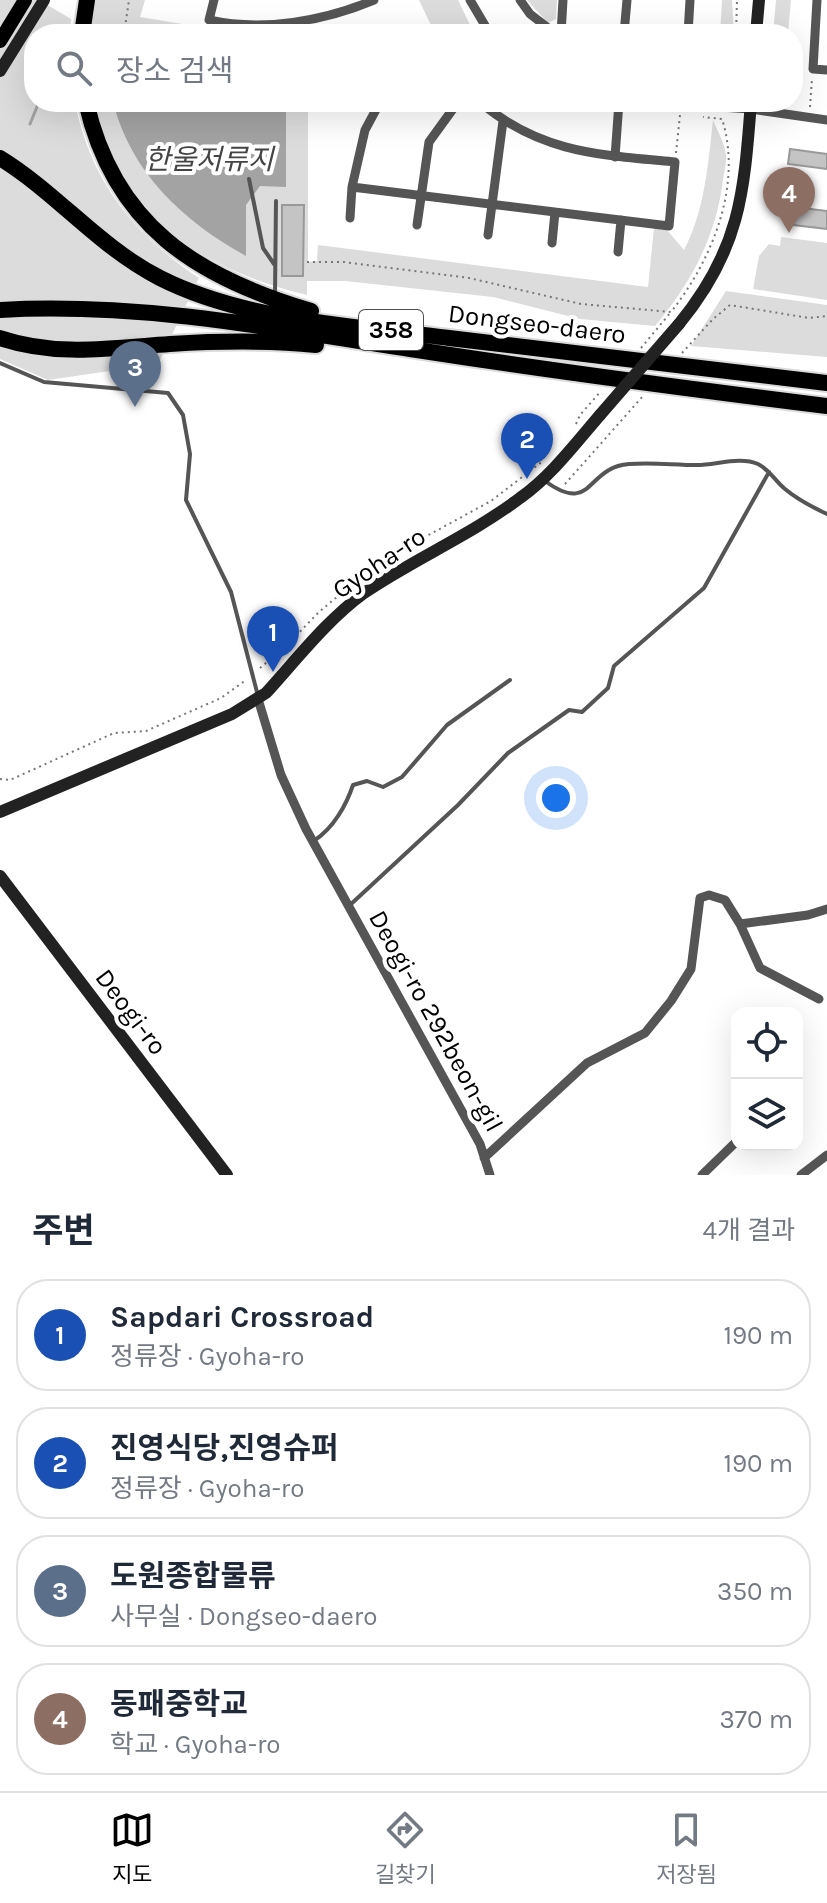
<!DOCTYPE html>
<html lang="ko">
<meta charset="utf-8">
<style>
body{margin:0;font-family:Karla,"Noto Sans KR",sans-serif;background:#f2f2f3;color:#1f2937}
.controls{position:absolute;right:24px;bottom:24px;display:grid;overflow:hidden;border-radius:16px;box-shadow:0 8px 32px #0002}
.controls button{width:72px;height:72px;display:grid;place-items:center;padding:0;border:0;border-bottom:2px solid #e0e1e3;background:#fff;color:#1f2937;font:40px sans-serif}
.you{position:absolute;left:556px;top:798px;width:28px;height:28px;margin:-20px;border:6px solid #fff;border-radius:50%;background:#1a73e8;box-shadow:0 0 0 12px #1a73e833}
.badge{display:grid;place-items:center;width:52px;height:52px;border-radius:50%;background:#000;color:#fff;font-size:26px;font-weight:700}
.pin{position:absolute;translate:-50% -66px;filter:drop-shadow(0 2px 4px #0008)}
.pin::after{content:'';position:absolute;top:42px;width:28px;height:24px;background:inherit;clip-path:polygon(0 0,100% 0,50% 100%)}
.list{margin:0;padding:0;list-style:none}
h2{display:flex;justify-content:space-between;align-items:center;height:104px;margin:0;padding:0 32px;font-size:34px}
h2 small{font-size:26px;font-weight:400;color:#747a83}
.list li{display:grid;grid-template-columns:52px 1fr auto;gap:24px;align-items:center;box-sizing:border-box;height:112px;margin:0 16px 16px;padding:0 16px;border:2px solid #e0e1e3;border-radius:32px}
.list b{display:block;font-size:30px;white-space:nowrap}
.list p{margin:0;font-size:26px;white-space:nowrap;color:#747a83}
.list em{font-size:26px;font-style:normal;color:#747a83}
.icon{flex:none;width:44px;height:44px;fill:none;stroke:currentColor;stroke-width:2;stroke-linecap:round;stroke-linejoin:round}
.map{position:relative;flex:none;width:827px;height:1175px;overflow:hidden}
.search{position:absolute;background:#fff;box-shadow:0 8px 32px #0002;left:24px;right:24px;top:24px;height:88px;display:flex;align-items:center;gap:20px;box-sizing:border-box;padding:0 28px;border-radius:32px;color:#747a83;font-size:30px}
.sheet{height:616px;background:#fff}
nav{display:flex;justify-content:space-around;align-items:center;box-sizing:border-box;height:112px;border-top:2px solid #e0e1e3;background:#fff;font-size:22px;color:#747a83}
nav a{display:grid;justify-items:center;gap:4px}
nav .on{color:#000}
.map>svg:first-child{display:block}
.green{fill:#dcdcdc}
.water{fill:#a3a3a3}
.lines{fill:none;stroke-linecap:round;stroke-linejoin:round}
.stream{stroke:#a3a3a3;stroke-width:3}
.building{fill:#c4c4c4;stroke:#999;stroke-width:2}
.primary-casing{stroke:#dbdbdb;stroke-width:18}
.highway-casing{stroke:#dbdbdb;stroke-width:20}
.path{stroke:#777;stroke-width:2;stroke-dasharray:2 4;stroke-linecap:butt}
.lane{stroke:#555;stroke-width:4}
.street{stroke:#555;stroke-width:9}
.secondary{stroke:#222;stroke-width:12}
.primary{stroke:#000;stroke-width:14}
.highway{stroke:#000;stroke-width:16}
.secondary-bridge{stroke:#222;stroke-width:12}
.labels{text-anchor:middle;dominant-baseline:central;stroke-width:8;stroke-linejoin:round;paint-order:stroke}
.shield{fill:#fff;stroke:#4c4c4c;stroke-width:2}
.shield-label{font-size:24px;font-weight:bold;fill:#000}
.street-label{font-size:26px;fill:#000;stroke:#fff}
.water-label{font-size:28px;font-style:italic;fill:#444;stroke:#fff}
</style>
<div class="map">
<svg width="827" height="1175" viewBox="0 0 827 1175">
<rect width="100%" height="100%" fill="#fff"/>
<path class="green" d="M0 0H39L71 19 70 34H34V102H75C90 180 133 234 199 278L158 364 48 380 0 359Z
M96 0H145L140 17 206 28V34H90Z
M419 0H458L470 25 456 34H435Z
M527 0H557L556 19 548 23Z
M722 0H732L734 34H720Z
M776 0H791L788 34H773Z
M93 102H308V262L317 261 318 245 648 287 654 228 667 230 684 250C705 210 708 164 713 120 717 130 725 144 726 155 727 162 724 172 723 180 716 236 692 282 655 326L580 319 493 297 345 281H307V295C220 274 147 234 108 149 102 134 98 117 93 102Z
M781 237 827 243V300L753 289 759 256 769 244 780 246Z
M726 291 827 305V357L691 346Z"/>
<path class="water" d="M113 102H286V187L260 186 246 205V256C183 221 131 173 113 102Z"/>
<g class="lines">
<path class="stream" d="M30 124 39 102"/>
</g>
<path class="building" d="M790 149 827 154V169L788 164Z
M788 198 803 200 802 208 827 211V229L785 224Z
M282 205H304L303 276H282Z"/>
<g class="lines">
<g class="primary-casing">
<path id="primary" d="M0 41 25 0"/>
</g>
<g class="highway-casing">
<path id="highway" d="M82 34 87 0
M86 102C114 225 196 277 311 311
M0 158C57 193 99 247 160 278 245 321 354 326 449 338 575 353 701 368 827 383
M0 310C140 302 279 329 417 350 553 371 690 389 827 406
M0 338C57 357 111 348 170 344 218 341 268 340 316 345"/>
</g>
<path class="path" d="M124 34 129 0
M736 34 737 0
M810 107 812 78
M676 153 680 115
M307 262H344L469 278 581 304 671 312C712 260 743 185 722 119L703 117
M641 348 671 312
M682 353 713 319 730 305 809 318 827 316
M576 424 580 415 601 391
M565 484 643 396
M260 668 286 646 319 612 377 563 491 501 543 461
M0 779 10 780 114 733 146 731 221 698 246 680"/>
<path class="lane" d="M249 179 263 248 274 264
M275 294 276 201
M0 363 44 382 168 393 183 415 190 454 186 500 231 592 258 696
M545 481C593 516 586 467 629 464 652 462 674 465 697 465 716 465 740 456 758 464 770 470 775 481 785 489 798 500 812 507 827 514
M315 840C333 828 346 806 353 785L367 781 383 787 402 777 447 725 510 680
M350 905 458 805 508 753 569 710 582 712 608 688 614 666 704 588 769 472"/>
<path class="street" d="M214 0 209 20C263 32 324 21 374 0
M470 0 490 34
M520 0 530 14 556 34
M817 0 813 69 827 70
M561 34 563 0
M624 34 627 0
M688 34 690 0
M380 102 365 130 352 187 669 226 675 162C600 155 540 153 480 102
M643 102 751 109 827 120
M615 157 619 102
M350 218 352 187
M417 225 429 142 458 102
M488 235 503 121
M552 243 555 212
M618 252 621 220
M258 699 281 775 306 829 480 1144 490 1175
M740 924 808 915 827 909
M484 1158 587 1063 645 1033 671 1001 691 969 700 898 709 895 725 900 740 924 760 968 819 999
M702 1175 737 1141
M801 1175 827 1155"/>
<path class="secondary" d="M756 34 759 0
M0 71 44 0
M679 324C740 250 744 194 751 102
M0 812 232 714 266 693C297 659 327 620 364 593 414 559 471 535 520 498 551 476 575 444 600 415
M0 876 227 1175"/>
<use href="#primary" class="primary"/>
<use href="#highway" class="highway"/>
<path class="secondary-bridge" d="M600 415 679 324"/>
</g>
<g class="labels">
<rect class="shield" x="359" y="310" width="64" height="40" rx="6"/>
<g class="shield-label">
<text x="391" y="330">358</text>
</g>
<g class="street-label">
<text transform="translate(537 324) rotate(7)">Dongseo-daero</text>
<text transform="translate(379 563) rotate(-34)">Gyoha-ro</text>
<text transform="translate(131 1012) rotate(53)">Deogi-ro</text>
<text transform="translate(436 1021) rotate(61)">Deogi-ro 292beon-gil</text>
</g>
<g class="water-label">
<text x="209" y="159">한울저류지</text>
</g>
</g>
</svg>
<div class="controls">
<button><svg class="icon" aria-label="locate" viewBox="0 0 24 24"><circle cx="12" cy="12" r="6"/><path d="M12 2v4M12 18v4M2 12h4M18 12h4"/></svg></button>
<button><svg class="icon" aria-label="layers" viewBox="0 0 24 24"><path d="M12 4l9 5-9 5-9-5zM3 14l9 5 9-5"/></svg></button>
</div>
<div class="you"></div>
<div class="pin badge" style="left:273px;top:672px;background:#1a4fb4">1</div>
<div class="pin badge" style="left:527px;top:479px;background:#1a4fb4">2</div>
<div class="pin badge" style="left:135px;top:407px;background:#5c6f8a">3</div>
<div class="pin badge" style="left:789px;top:233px;background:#8d6e63">4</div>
<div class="search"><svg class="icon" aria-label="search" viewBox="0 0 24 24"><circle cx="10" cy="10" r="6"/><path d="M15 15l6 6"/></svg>장소 검색</div>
</div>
<section class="sheet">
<h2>주변<small>4개 결과</small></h2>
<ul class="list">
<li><span class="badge" style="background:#1a4fb4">1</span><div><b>Sapdari Crossroad</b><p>정류장 · Gyoha-ro</p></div><em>190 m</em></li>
<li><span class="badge" style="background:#1a4fb4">2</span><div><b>진영식당,진영슈퍼</b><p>정류장 · Gyoha-ro</p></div><em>190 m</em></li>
<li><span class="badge" style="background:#5c6f8a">3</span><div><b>도원종합물류</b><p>사무실 · Dongseo-daero</p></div><em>350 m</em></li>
<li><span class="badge" style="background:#8d6e63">4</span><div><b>동패중학교</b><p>학교 · Gyoha-ro</p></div><em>370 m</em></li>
</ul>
</section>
<nav>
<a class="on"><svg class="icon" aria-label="map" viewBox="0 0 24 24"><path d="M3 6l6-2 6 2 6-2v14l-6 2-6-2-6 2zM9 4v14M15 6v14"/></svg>지도</a>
<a><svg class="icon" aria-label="directions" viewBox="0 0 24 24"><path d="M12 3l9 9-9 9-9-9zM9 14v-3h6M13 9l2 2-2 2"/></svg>길찾기</a>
<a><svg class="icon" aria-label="saved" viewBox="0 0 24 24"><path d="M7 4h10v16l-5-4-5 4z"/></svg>저장됨</a>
</nav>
